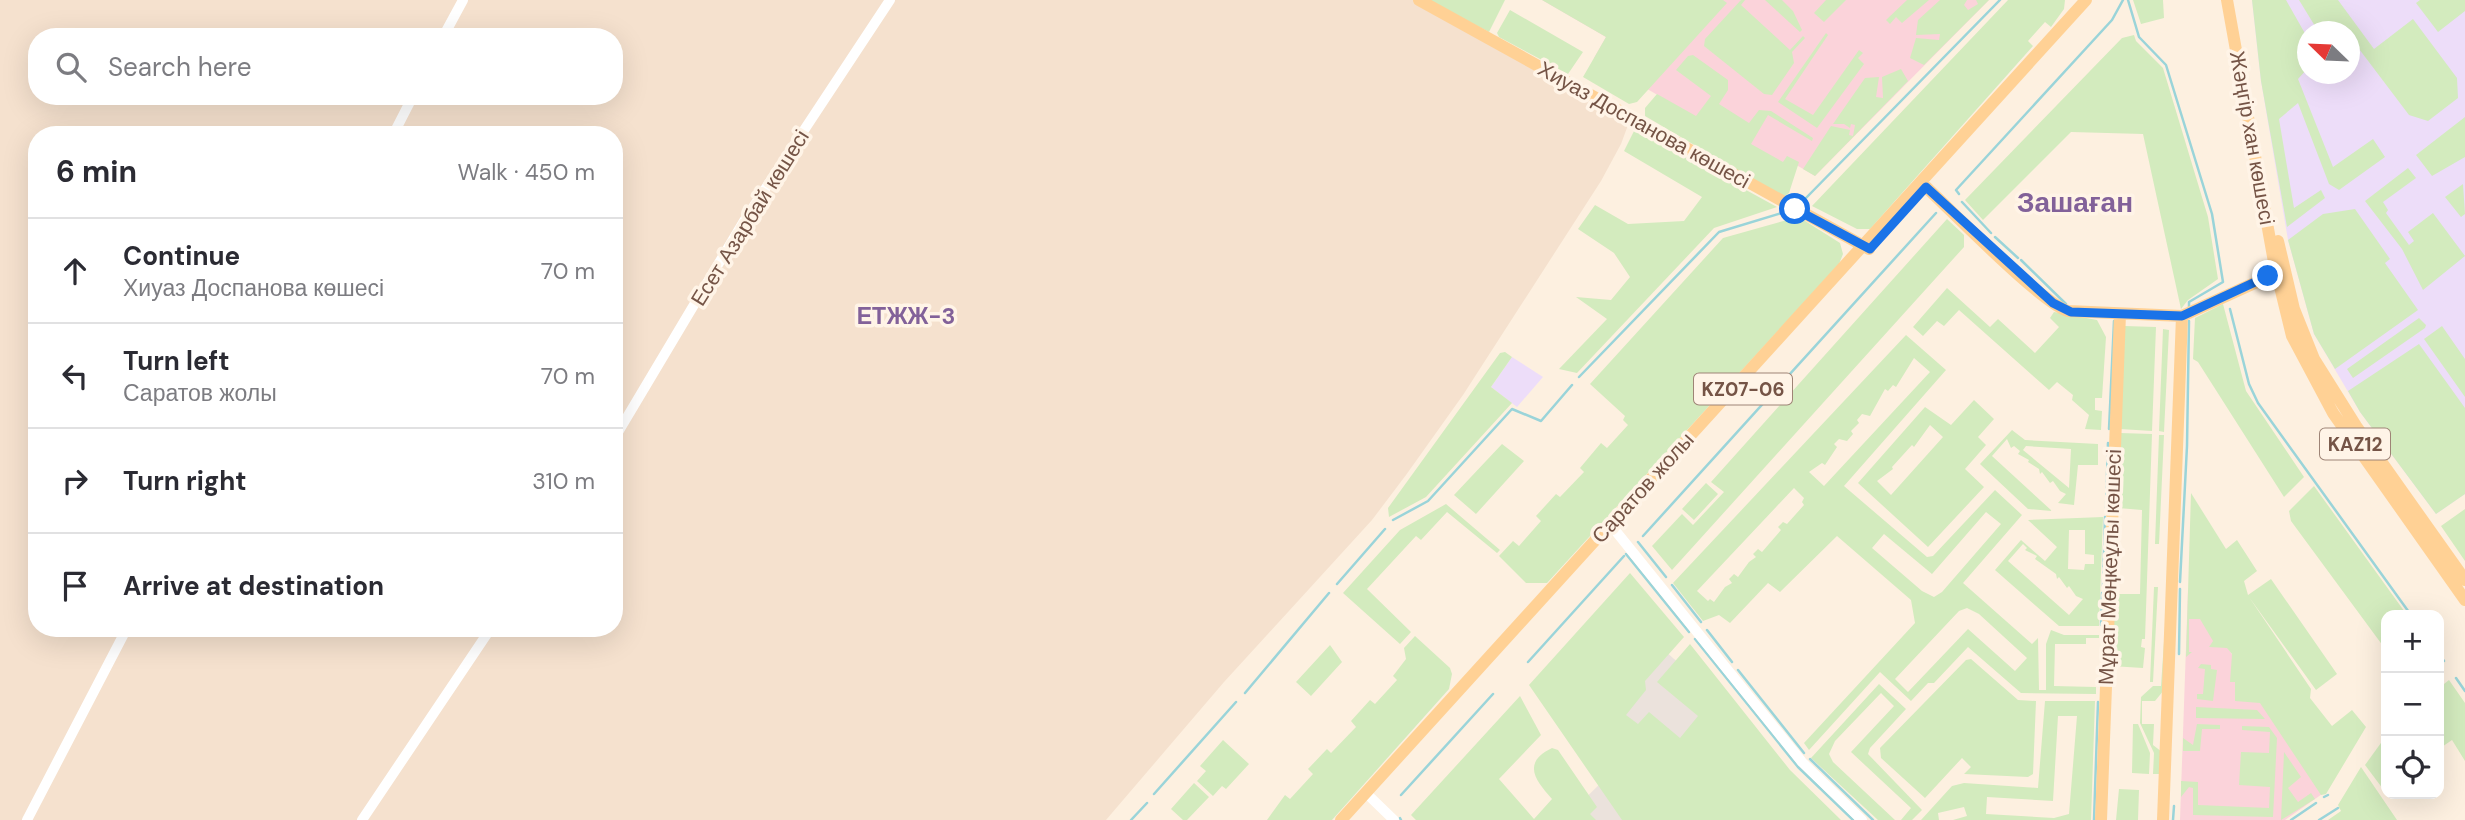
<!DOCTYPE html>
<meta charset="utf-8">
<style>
body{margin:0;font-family:"DM Sans",sans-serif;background:#f7f7f7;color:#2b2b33}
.controls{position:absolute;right:21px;bottom:21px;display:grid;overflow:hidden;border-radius:14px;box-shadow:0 7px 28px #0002}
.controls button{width:63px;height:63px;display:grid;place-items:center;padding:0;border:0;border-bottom:2px solid #e1e1e2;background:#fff;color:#2b2b33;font:35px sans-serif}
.compass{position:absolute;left:2297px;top:21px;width:63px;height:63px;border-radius:50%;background:#fff;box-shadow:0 7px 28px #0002;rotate:293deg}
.stop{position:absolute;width:21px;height:21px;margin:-16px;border:5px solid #1a73e8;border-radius:50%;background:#fff}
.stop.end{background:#1a73e8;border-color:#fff;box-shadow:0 2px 7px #0008}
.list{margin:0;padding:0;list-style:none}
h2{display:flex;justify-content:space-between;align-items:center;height:91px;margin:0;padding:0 28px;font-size:30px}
h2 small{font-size:23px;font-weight:400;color:#7c7c81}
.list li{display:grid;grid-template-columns:46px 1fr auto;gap:21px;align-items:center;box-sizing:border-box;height:105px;padding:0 28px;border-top:2px solid #e1e1e2}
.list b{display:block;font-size:26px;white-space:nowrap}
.list p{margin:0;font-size:23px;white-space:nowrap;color:#7c7c81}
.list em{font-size:23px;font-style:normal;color:#7c7c81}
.icon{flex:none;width:38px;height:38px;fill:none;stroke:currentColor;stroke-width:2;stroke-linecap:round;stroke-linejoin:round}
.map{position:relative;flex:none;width:2465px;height:820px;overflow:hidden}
.search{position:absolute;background:#fff;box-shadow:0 7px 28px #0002;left:28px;top:28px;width:595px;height:77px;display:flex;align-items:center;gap:18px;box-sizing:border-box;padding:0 24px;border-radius:28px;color:#7c7c81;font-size:26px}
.panel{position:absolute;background:#fff;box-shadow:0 7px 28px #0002;left:28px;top:126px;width:595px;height:511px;border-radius:28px}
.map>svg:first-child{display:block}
.residential{fill:#f5e1ce;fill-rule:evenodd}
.industrial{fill:#ebe2dc}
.education{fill:#edddf9;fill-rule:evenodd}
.medical{fill:#fbd3da}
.green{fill:#d3ebbe;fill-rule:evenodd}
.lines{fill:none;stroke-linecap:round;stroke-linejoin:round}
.stream{stroke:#9ad4d9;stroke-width:2.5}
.minor{stroke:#fff;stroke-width:10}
.major{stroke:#ffd195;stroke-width:12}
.route{stroke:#1a73e8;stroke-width:9}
.labels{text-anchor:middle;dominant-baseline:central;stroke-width:7;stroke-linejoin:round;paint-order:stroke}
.shield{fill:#fff4e7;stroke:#9e8476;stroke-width:2}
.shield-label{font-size:19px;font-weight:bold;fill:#755446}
.street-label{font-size:21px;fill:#755446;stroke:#fff4e7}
.neighbourhood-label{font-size:23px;font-weight:bold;fill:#826199;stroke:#fff4e7}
.district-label{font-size:28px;font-weight:bold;fill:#826199;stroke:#fff4e7}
</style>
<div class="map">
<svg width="2465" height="820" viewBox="0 0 2465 820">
<rect width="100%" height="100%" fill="#fdf0e0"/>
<path class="residential" d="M0 0H1419L1631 117 1621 144 1601 181 1463 395 1406 475 1372 520 1224 682 1106 820H0ZM37 37H614V96H37ZM37 135H614V628H37Z"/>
<path class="industrial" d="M1657 644 1723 702 1664 772 1598 712Z
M1603 781 1636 820H1563Z"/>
<path class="education" d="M2252 0H2465V494L2436 514 2360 412 2314 334 2288 240 2261 81ZM2308 32H2350V74H2308Z
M1512 357 1543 377 1517 407 1491 387Z"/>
<path class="medical" d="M1542 0H1989L1815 176 1788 160 1783 168 1594 58 1606 37Z
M2188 589 2325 792 2285 820H2180Z"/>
<path class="green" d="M1428 0H1505L1489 32Z
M1542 0H1723L1727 3 1637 102 1629 104 1583 77 1606 37Z
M1741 0H1745L1741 5 1790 50 1803 36 1805 38 1792 52 1794 63 1772 95 1764 94 1704 46 1705 39Z
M1765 0H1782L1793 11 1802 30 1800 32Z
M1826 0H1846L1824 22 1814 13Z
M1907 0H1929L1902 23 1896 17 1890 24 1886 20Z
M1940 0H1967L1964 5 1968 10 1978 4 1976 0H1989L1924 65 1910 58 1916 38 1939 40 1940 34 1916 35 1918 20Z
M2008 0H2065L2064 9 2051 27 2045 22 2028 41 2033 46 1870 229H1857L1812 206Z
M2133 0H2163L2164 18 2141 24Z
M2252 0H2286L2307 37V69L2298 79 2333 167 2373 139 2385 157 2339 190 2329 184 2298 103 2279 119 2294 208 2321 190 2325 198 2287 227 2261 81Z
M2299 0H2338L2374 49 2413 19 2457 78 2458 98 2428 121 2409 115 2350 37V32L2318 31Z
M2420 0H2465V11L2438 32 2416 3Z
M1510 10 1583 52 1568 74 1499 37 1497 33Z
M1826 33 1828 35 1785 99 1813 115 1859 50 1863 53 1858 58 1864 64 1817 128 1778 102Z
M2134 35 2136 41 2163 68 2208 217 2218 279 2188 300 2181 309 2143 134 2071 132 1983 220 1965 200 2122 38Z
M1693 55 1728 80V90L1719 104 1749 123 1759 110 1771 111 1813 138 1812 141 1768 115 1751 144 1783 162 1787 156 1799 162 1789 193 1785 196 1776 193 1645 116V108L1657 94 1696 116 1711 96 1676 70 1688 56Z
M1901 69 1908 81 1815 176 1803 169 1831 126 1850 130 1849 135 1853 136 1855 125 1851 124 1850 128 1844 124H1833L1865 78 1879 77 1876 97 1883 98 1882 77Z
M2465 117V157L2432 176 2416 155Z
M1635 129 1777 207 1714 228 1577 373 1559 369 1607 319 1576 297 1611 300 1630 277 1614 253 1578 229 1595 205 1628 224 1684 221 1702 197 1624 151Z
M2408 168 2416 178 2383 202 2388 210 2386 213 2409 245 2414 241 2408 232 2433 213 2465 256 2423 290 2402 249 2365 201Z
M2463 184 2465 214 2461 217 2445 197Z
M2355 209 2390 259 2385 263 2418 310 2335 369 2314 334 2288 240 2323 214Z
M1794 218 1802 219 1840 243 1843 254 1839 264 1547 583H1526L1499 556 1513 541 1519 546 1541 521 1536 516 1556 494 1560 497 1584 472 1580 468 1601 443 1607 448 1628 425 1623 420 1625 416 1590 384 1723 238Z
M1947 219 1964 235V247L1672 570 1652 546 1682 514 1693 525 1724 492 1711 482Z
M1947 288 1990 327 1998 319 2035 353 2059 327 2050 318 2054 312 2097 320 2106 337 2102 398H2095V410L2102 411 2101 430 2085 429 2089 415 2072 400 2073 395 2057 382 2049 390 1959 310 1944 326 1937 321 1923 336 1913 327Z
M2223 304 2246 391 2304 477 2284 497 2198 362 2193 359 2195 318Z
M2419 318 2426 325 2425 328 2353 378 2347 369Z
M2125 326 2156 327 2152 431 2120 429Z
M2442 326 2465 359V397L2424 339Z
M2163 329 2169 330 2164 432 2159 431Z
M1906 335 1946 370 1844 486 1927 557 1933 556 1995 490 2022 515 1963 583 2032 644 2038 638 2039 690H2046V644L2051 630 2064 635H2099V638H2086V644H2055L2054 686 2096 687V694L2021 693 1968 647 1934 683H1928L1911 701 1880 672 1809 750 1804 743 1915 623 1911 600 1837 536 1780 592 1768 583 1730 623 1719 615 1703 621 1673 583ZM1914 358 1930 372 1824 486 1809 472 1822 463 1825 465 1837 447 1834 444 1839 439 1847 441 1853 434 1851 431 1859 423 1857 420 1862 414 1870 416 1885 389 1888 391 1893 385 1896 387ZM1794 488 1804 498 1802 502 1804 505 1787 524 1783 522 1778 527 1781 530 1762 552 1758 549 1753 554 1756 557 1749 562 1738 577 1734 574 1729 579 1732 583 1725 587 1714 602 1710 599 1708 601 1697 591ZM1986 512 2001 524 1942 592 1934 597 1922 591 1872 548 1884 534 1932 574ZM1967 608 1979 614 2027 658 2015 671 1968 629 1908 692 1895 679 1959 611Z
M2419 344 2465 408V494L2436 514 2360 412 2348 391Z
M1505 352 1512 357 1491 387 1512 403 1426 497 1389 517 1388 508 1500 353Z
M1974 400 1994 419 1978 437 1986 445 1965 469 1984 487 1928 547 1858 483 1925 407 1951 425ZM1930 425 1943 437 1891 495 1877 481 1893 469 1892 467 1912 445 1914 447Z
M2012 430 2025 440 2098 444V465H2078L2074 505 2058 503 2066 494 2060 491 2053 481 2050 483 2042 472 2040 474 2039 469 2028 462 2029 460 2018 454 2020 451 2014 446 2011 448 2007 439 1992 456 2052 511 2028 509 1980 464ZM2026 446 2071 449 2069 488 2023 450Z
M2120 433 2152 434 2145 639H2142L2141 647 2145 648 2143 668 2111 666 2115 594H2140L2142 510 2118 508Z
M2159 435H2164L2159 544H2155Z
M1502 444 1524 461 1476 514 1454 495Z
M1706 483 1718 494 1694 520 1682 509Z
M2314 486 2407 615H2386V650L2291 521 2289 511Z
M2191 493 2226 549 2237 540 2257 571 2244 581 2248 595 2271 579 2337 674 2316 690 2249 597 2311 689 2310 698 2332 726 2352 710 2366 727 2326 794 2321 795 2260 703 2235 701V682H2230L2232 654 2227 648 2209 647 2213 641 2200 619H2189V652H2192L2186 657Z
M1446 504 1500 550 1497 553 1447 512 1421 540 1416 536 1367 589 1411 632 1400 644 1343 593 1400 530Z
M2465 509V561L2441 526Z
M2103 517 2099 626H2059L1995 570 2021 540 2045 561 2057 547 2028 520ZM2069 530H2085V554L2094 555V564H2085L2084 570 2068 569ZM2023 544 2027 548 2025 550 2037 556 2035 559 2056 574 2057 579 2059 577 2067 588 2069 586 2076 596 2083 599 2069 615 2008 561Z
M1630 573 1684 637 1645 681 1646 690 1626 715 1638 724 1649 712 1680 738 1698 716 1657 682 1690 644 1790 770 1841 820H1622L1529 685Z
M2168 582 2164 690 2155 701H2142V724H2154L2153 745 2162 752 2161 774H2153L2154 753 2140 723 2141 697 2153 686H2161Z
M2154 587H2158L2153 682H2150Z
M1415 636 1450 668 1452 674 1449 689 1332 820H1267L1285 795 1290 799 1313 774 1308 769 1327 749 1331 753 1356 727 1351 721 1370 700 1375 704 1397 680 1393 676 1406 659 1404 648Z
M1330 645 1342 662 1311 696 1296 682Z
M1971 659 2018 700 2036 701 2033 774 2028 777 1964 774 1971 767 1962 758 1925 798 1881 758 1880 748 1966 660Z
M2201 664 2211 665V669L2217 670 2213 701 2197 699V694H2203L2205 669 2198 668Z
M2449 680 2465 703V761L2452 740 2439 749V688Z
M1879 684 1906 709 1870 748 1868 754 1922 810 1912 820H1901L1911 808 1851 752 1894 706 1881 693 1835 741 1829 754 1833 762 1895 820H1878L1811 758Z
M1520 696 1541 735 1499 779 1534 819 1552 799C1536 781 1521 763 1552 748L1558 750 1597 807 1590 814 1596 820H1416L1411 815Z
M2045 701H2095L2091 820H1953L1967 816 1964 807 1938 813 1939 820H1921L1952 786 1964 783 2038 788ZM2058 716H2077L2069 814 2054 818 1986 814 1987 797 2053 801Z
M2196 707 2257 710 2265 719 2196 718Z
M2133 724H2138L2150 753 2149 774 2132 773Z
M2197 724 2220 725V729H2202L2200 751H2183V738L2193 745Z
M2242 726 2269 727 2277 738 2273 817 2193 815V788L2189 787 2181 797V781L2198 782V805L2269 808 2270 787 2239 785 2241 752 2269 753 2270 732 2242 730Z
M2386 736V787L2383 789 2365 765Z
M1223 740 1249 764 1226 789 1222 786 1213 796 1197 781 1206 771 1200 766Z
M2284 752 2301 777 2288 788 2298 802 2311 793 2315 799 2281 820Z
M2361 767 2397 820H2328L2341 811 2338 805Z
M1194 783 1209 797 1187 820H1183L1171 809Z
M2119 789 2139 790 2138 820H2116Z"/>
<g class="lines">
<path class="stream" d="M2128 0 2139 37 2166 65 2212 214 2223 282 2189 302V307
M1959 194 1956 190 2112 20 2123 0
M1805 199 2000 0
M1962 202 1991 233
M1995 237 2018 258
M2021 260 2066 304
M2230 309 2249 384 2258 403 2411 615
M1579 377 1719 232 1785 212
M2109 429 2114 321
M2106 508 2108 443
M1393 520 1428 501 1512 409 1541 421 1572 385
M1643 536 1936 213
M1638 542 1666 577
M1626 554 1689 632
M2180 582 2187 446 2189 321
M1337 584 1385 529
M1672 585 1701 622
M2103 586 2105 517
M2101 625 2102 593
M1707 630 1732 662
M1695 639 1798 767 1853 820
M2179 654 2180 589
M2439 654 2444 661
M1528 662 1624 556
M1738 670 1804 753
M2456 678 2465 691
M1245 693 1329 593
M1810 759 1873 820
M1154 794 1236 702
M1401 795 1493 694
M2324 797 2328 795
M1400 818 1401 820
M1131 820 1147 803
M2094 820 2098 702
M2173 820 2174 806
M2291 820 2316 803
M2319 820 2338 808"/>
<path class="minor" d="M443 37 463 0
M393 135 413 96
M614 439 744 221 890 0
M1610 524 1802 762 1862 820
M1366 793 1394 820
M27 820 127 628
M362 820 491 628"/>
<path class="major" d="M1419 0 1869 249
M2227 0 2274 262 2292 336 2333 413 2465 600
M1926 187C1952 211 2041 303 2068 311L2182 316 2281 271
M2278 241 2294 309 2314 359 2356 426 2465 580
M1341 820 2086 0
M2101 820 2120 314
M2163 820 2182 316"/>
</g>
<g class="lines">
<path class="route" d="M1795 209 1870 249 1926 187 2053 303 2071 312 2182 316 2268 276"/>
</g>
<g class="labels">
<g class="shield">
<rect x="1694" y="373.5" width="98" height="31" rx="5"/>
<rect x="2320" y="428.5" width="70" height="31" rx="5"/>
</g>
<g class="shield-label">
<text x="1743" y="389">KZ07-06</text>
<text x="2355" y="444">KAZ12</text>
</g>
<g class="street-label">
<text transform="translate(1644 125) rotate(29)">Хиуаз Доспанова көшесі</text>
<text transform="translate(2252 138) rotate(80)">Жәңгір хан көшесі</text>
<text transform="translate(750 218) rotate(-58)">Есет Азарбай көшесі</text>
<text transform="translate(1643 488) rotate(-48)">Саратов жолы</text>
<text transform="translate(2110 567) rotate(-88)">Мұрат Мөңкеұлы көшесі</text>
</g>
<g class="neighbourhood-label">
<text x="906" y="316">ЕТЖЖ-3</text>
</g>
<g class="district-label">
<text x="2075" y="202">Зашаған</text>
</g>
</g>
</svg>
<div class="controls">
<button>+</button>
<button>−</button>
<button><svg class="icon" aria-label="locate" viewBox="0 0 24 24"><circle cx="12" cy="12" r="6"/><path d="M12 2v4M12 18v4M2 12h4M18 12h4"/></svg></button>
</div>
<svg class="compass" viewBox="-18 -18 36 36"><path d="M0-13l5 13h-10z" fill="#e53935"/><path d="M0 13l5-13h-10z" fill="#7c7c81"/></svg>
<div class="stop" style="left:1795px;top:209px"></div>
<div class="stop end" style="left:2268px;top:276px"></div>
<div class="search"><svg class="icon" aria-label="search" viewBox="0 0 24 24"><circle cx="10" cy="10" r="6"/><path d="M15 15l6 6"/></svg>Search here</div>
<section class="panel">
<h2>6 min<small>Walk · 450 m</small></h2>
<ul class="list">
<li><svg class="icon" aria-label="ahead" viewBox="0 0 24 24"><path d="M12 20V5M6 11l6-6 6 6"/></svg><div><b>Continue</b><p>Хиуаз Доспанова көшесі</p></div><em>70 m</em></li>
<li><svg class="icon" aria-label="left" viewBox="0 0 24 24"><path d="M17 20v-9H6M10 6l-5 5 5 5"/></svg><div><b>Turn left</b><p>Саратов жолы</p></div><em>70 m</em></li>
<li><svg class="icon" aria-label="right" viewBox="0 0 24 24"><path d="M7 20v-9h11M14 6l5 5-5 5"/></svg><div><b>Turn right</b></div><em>310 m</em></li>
<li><svg class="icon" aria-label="arrive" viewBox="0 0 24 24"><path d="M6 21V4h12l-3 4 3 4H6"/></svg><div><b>Arrive at destination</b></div></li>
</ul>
</section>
</div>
